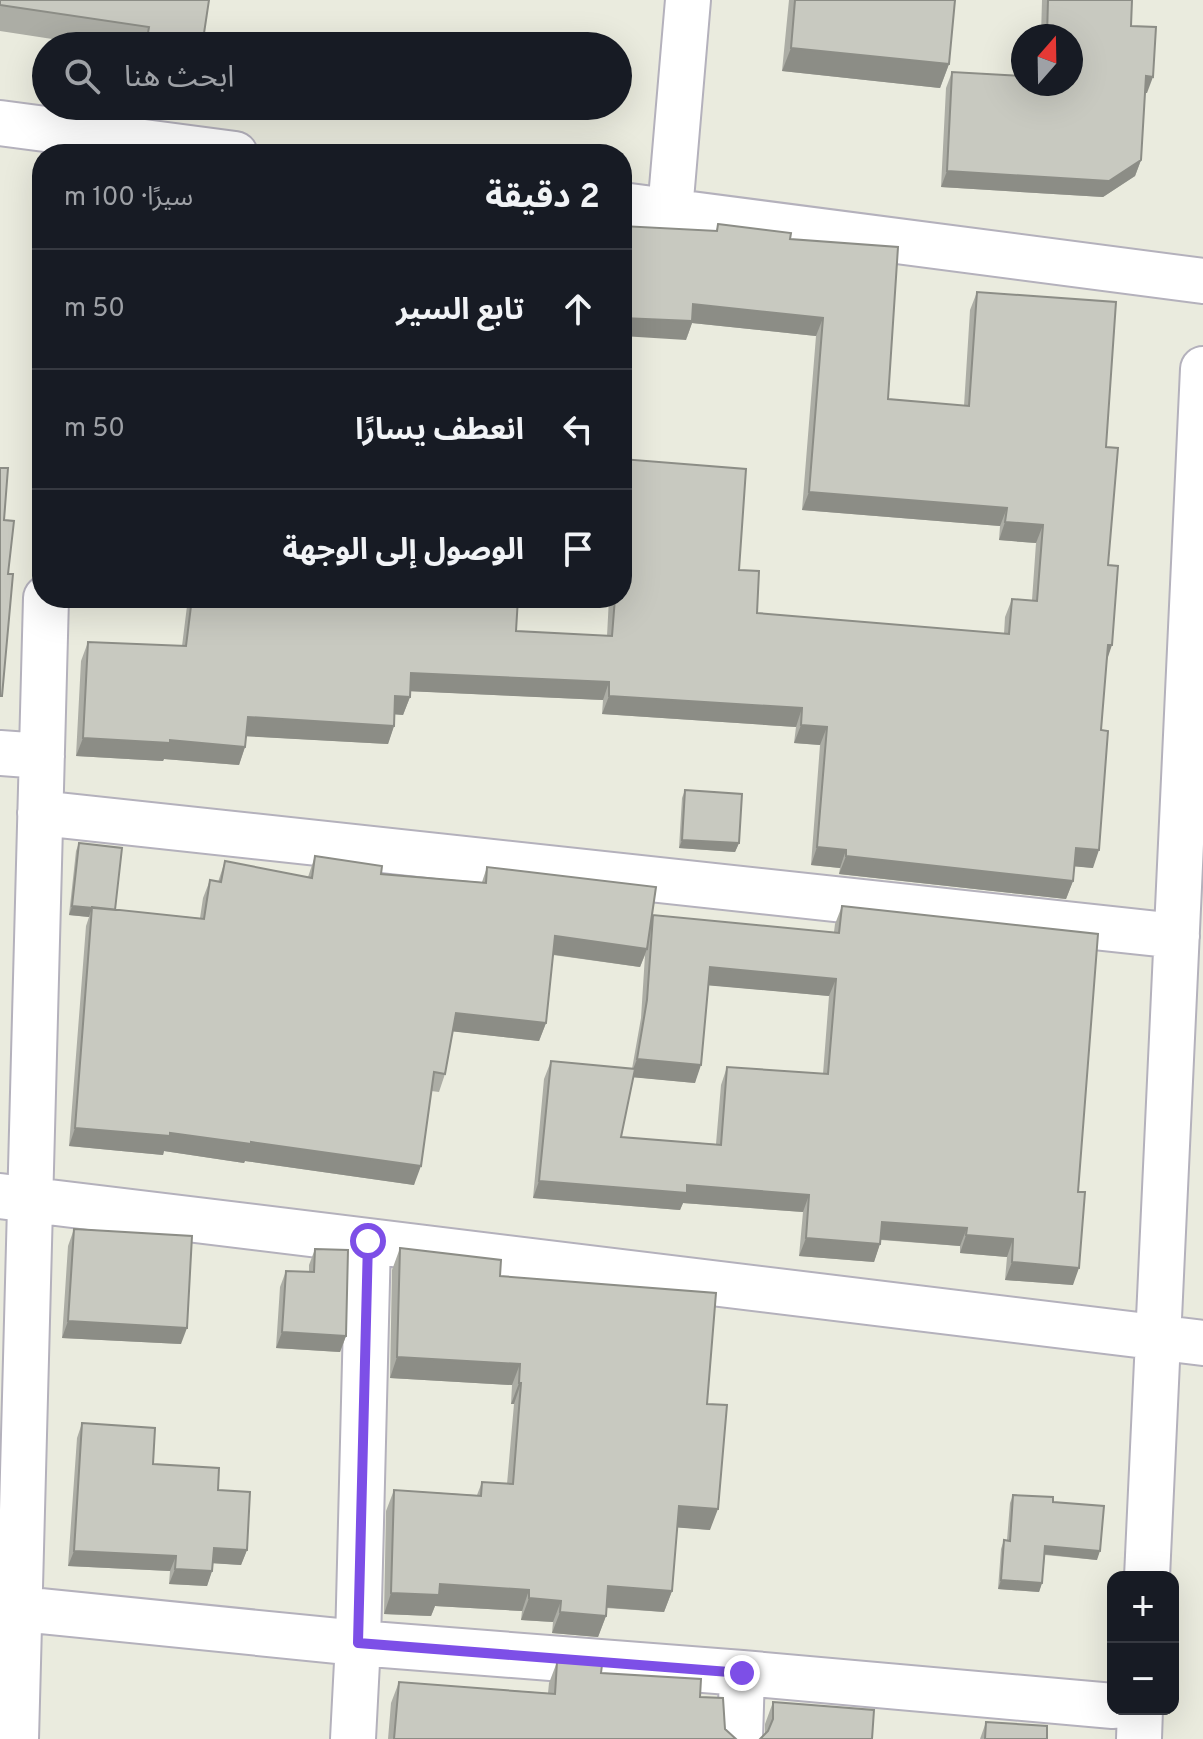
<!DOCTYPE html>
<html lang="ar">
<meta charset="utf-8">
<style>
body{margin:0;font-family:Overpass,"Noto Sans Arabic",sans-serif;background:#242831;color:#f1f3f6;direction:rtl}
.controls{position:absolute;right:24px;bottom:24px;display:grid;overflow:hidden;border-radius:16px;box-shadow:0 8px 32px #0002}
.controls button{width:72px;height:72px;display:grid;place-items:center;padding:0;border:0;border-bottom:2px solid #363941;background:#171b24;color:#f1f3f6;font:40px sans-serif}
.compass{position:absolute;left:1011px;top:24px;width:72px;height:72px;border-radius:50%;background:#171b24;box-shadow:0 8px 32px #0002;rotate:20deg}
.stop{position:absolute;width:24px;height:24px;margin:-18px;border:6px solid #7d4fe7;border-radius:50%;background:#fff}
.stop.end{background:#7d4fe7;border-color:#fff;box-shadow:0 2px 8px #0008}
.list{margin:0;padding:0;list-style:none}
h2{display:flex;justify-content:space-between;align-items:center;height:104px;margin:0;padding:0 32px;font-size:34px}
h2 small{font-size:26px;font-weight:400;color:#9ea1a6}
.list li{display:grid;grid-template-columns:52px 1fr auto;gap:24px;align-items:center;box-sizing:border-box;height:120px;padding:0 32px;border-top:2px solid #363941}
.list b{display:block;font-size:30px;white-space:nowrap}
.list em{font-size:26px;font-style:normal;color:#9ea1a6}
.icon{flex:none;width:44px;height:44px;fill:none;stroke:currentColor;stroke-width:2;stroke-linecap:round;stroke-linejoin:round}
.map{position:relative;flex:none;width:1203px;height:1739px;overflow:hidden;direction:ltr}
.search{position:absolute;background:#171b24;box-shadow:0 8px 32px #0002;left:32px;top:32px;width:600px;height:88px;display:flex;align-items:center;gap:20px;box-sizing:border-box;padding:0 28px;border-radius:44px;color:#9ea1a6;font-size:30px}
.panel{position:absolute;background:#171b24;box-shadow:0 8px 32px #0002;left:32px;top:144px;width:600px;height:464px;border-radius:32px;direction:rtl}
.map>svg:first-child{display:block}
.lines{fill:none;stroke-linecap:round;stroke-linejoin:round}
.street-casing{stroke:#b4b1bc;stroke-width:48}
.street{stroke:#fff;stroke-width:44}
.wall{fill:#acada5;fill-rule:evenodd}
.shaded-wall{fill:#8c8d86}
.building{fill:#c8c9c0;stroke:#8c8d86;stroke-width:2}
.route{stroke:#7d4fe7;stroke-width:10}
</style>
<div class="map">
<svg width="1203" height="1739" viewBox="0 0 1203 1739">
<rect width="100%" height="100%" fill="#eaebde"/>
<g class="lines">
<g class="street-casing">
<path id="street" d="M0 123 235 154
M622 205 1203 281
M670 211 688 0
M0 753 42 756
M40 813 1177 936
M0 1196 1203 1343
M1147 1577 1203 369
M0 1607 358 1643 742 1673 1113 1706
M16 1739 46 598
M353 1739 358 1643 368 1241
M740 1739 742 1673
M1139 1739 1140 1709"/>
</g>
<use href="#street" class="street"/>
</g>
<path class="wall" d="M0 0H209L201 46H98L0 31Z
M789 0H955L949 64 940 88 782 71Z
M1042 0H1132L1131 26 1147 93H1145L1141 160 1135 176 1103 197 941 187 946 88 952 72 1071 84V36H1041Z
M718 224 790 239 888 399 964 406 970 310 977 292 1106 447 1108 565 1107 660 1101 730 1093 868 1074 866 1073 881 1066 899 839 874 840 868 811 865 820 745 794 743 796 727 602 714 603 700 410 691V697L403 715 395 714 394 726 388 744 246 736 245 747 239 765 164 759 163 761 76 756 81 661 88 642 182 646 188 598H518L516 631 607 636 609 598H622L739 570 757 613 1004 634 1005 617 1012 599 1032 600 1036 543 999 540 1000 526 802 510 816 336 692 323 686 340Z
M685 790 739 843 735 852 679 848 682 798Z
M79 843 115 910 200 918 203 898 210 880 218 882 225 861 308 877 315 856 381 874 482 882 487 867 652 919 834 932 835 924 842 906 1078 1192 1073 1285 1005 1280 1007 1257 960 1253V1246L881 1240 874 1262 799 1256 803 1212 683 1203 680 1210 533 1198 544 1079 551 1061 632 1069 641 1018 645 955 640 967 553 955 546 1023 539 1041 452 1031 445 1074 439 1092 431 1091 414 1185 245 1161 244 1163 164 1151 163 1155 69 1146 86 926 89 917 69 915 76 851ZM709 985 829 996 823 1074 727 1067 721 1085 716 1144 621 1137 633 1077 695 1083Z
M74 1229 181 1344 62 1338 68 1246Z
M400 1248 500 1276 707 1404 710 1530 677 1527 672 1591 664 1612 606 1608V1616L598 1637 552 1633 553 1622 521 1620 522 1611 435 1606 431 1616 384 1614 386 1511 394 1490 477 1495 482 1482 507 1484 514 1404H511L512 1385 390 1378 392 1270Z
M315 1249 346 1336 340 1352 276 1348 280 1287 286 1271 309 1272V1265Z
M82 1423 153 1464 218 1490 247 1550 241 1565 213 1563 212 1571 207 1586 169 1584 170 1571 68 1566 77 1438Z
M1013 1495 1053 1502 1097 1560 1045 1555 1042 1583 1039 1592 998 1589 1001 1549 1004 1540H1007L1010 1503Z
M557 1662 700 1697 725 1729 736 1739H388L391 1703 399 1682 548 1693 549 1683Z
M773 1702 872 1739 765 1734V1724Z
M986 1722 1047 1739H980Z"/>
<path class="shaded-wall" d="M148 33 203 40 201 46H144Z
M791 48 949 64 940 88 782 71Z
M1146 76 1153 77 1147 93H1140Z
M1141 160 1135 176 1103 197 941 187 947 171Z
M693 304 823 318 816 336 692 323 686 340 622 336V318Z
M809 492 1007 508 1000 526 802 510Z
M1005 522 1043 525 1036 543 999 540Z
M1108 645H1112L1106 663Z
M411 673 609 682 603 700 405 691Z
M395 696 410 697 403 715 389 714Z
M609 696 802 708 796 727 602 714Z
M248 717 394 726 388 744 241 736Z
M801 725 827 727 820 745 794 743Z
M83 738 170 740 245 747 239 765 164 759 163 761 76 756Z
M682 840 739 843 735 852 679 848Z
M817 847 846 850 840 868 811 865Z
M1076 848 1099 850 1093 868 1070 866Z
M846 856 1073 881 1066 899 839 874Z
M72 906 92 908 89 917 69 915Z
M555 936 647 949 640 967 549 954Z
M710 967 836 979 829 996 704 985Z
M456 1013 546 1023 539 1041 449 1031Z
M637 1059 701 1065 695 1083 630 1077Z
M75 1128 170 1133 251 1142 421 1166 414 1185 245 1161 244 1163 164 1151 163 1155 69 1146Z
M539 1181 687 1185 809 1195 803 1212 683 1203 680 1210 533 1198Z
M882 1222 967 1228 960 1246 875 1239Z
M966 1235 1013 1239 1007 1257 960 1253Z
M806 1238 880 1244 874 1262 799 1256Z
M1012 1262 1079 1268 1073 1285 1005 1280Z
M68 1321 187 1328 181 1344 62 1338Z
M282 1332 346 1336 340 1352 276 1348Z
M397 1357 520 1364 512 1385 390 1378Z
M519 1383H521L514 1404H511Z
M679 1506 718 1509 710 1530 671 1527Z
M1045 1546 1100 1551 1097 1560 1042 1554Z
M214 1548 247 1550 241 1565 209 1563Z
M74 1551 176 1556 170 1571 68 1566Z
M175 1569 212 1571 207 1586 169 1584Z
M1001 1580 1042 1583 1039 1592 998 1589Z
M440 1584 529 1590 522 1611 435 1606 431 1616 384 1614 391 1593Z
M608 1586 672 1591 664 1612 601 1607Z
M529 1598 561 1601 553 1622 521 1620Z
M560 1612 606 1616 598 1637 552 1633Z"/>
<path class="building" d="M0 0H209L203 40 148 33 149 27 0 5Z
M795 0H955L949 64 791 48Z
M1048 0H1132L1131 26 1156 27 1153 77 1146 76 1141 160 1109 181 947 171 952 72 1023 76V84H1071V36H1047Z
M718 224 791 233 790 239 898 247 888 399 969 406 977 292 1116 302 1106 447 1118 448 1108 565 1118 566 1112 645H1108L1101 730 1108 731 1099 850 1076 848 1073 881 846 856V850L817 847 827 727 801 725 802 708 609 696V682L411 673 410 697 395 696 394 726 248 717 245 747 170 740V743L83 738 88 642 186 646 192 598H518L516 631 612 636 615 598H622V459L746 469 739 570 759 571 757 613 1009 634 1012 599 1037 601 1043 525 1005 522 1007 508 809 492 823 318 693 304 692 321 622 318V226L717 231Z
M0 468H8L4 520 14 521 8 574H13L2 696H0Z
M685 790 742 794 739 843 682 840Z
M79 843 122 848 115 910 72 906Z
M315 856 382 866 381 874 486 883 487 867 656 887 647 949 555 936 546 1023 456 1013 445 1074 434 1072 421 1166 251 1142V1144L170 1133V1136L75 1128 92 907 204 919 210 880 221 882 225 861 312 878Z
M842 906 1098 934 1078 1192H1085L1079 1268 1012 1262 1013 1239 966 1235 967 1228 882 1222 880 1244 806 1238 809 1195 687 1185V1193L539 1181 551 1061 635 1069 621 1137 721 1145 727 1067 828 1074 836 979 710 967 701 1065 637 1059 647 1000 653 915 839 933Z
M74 1229 192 1236 187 1328 68 1321Z
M400 1248 501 1260 500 1276 716 1293 707 1404 727 1405 718 1509 679 1506 672 1591 608 1586 606 1616 560 1612 561 1601 529 1598V1590L440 1584 439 1595 391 1593 394 1490 481 1496 482 1482 513 1484 521 1383H519L520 1364 397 1357Z
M315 1249 348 1250 346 1336 282 1332 286 1271 314 1272Z
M82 1423 155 1428 153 1464 219 1468 218 1490 250 1492 247 1550 214 1548 212 1571 175 1569 176 1556 74 1551Z
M1013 1495 1053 1497V1502L1104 1506 1100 1551 1045 1546 1042 1583 1001 1580 1004 1540 1010 1541Z
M557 1662 602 1665 601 1673 701 1679 700 1697 723 1698 725 1729 736 1739H394L399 1682 555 1694Z
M773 1702 874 1710 872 1739H760L768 1731 773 1719Z
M986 1722 1047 1726V1739H985Z"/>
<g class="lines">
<path class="route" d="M368 1241 358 1643 742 1673"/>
</g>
</svg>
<div class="controls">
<button>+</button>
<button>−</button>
</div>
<svg class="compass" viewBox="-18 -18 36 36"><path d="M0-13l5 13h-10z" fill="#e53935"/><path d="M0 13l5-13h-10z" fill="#9ea1a6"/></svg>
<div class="stop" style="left:368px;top:1241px"></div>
<div class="stop end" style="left:742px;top:1673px"></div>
<div class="search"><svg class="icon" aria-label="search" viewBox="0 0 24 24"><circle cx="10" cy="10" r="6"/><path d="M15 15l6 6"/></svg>ابحث هنا</div>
<section class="panel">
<h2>2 دقيقة<small>سيرًا · 100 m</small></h2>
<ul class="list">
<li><svg class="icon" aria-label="ahead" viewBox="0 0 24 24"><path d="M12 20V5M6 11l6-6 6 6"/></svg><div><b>تابع السير</b></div><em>50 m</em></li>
<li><svg class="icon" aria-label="left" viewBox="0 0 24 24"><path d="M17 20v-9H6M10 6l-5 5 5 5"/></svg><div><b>انعطف يسارًا</b></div><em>50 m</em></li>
<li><svg class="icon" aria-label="arrive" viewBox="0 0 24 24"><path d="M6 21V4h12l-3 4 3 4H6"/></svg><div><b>الوصول إلى الوجهة</b></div></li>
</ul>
</section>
</div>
